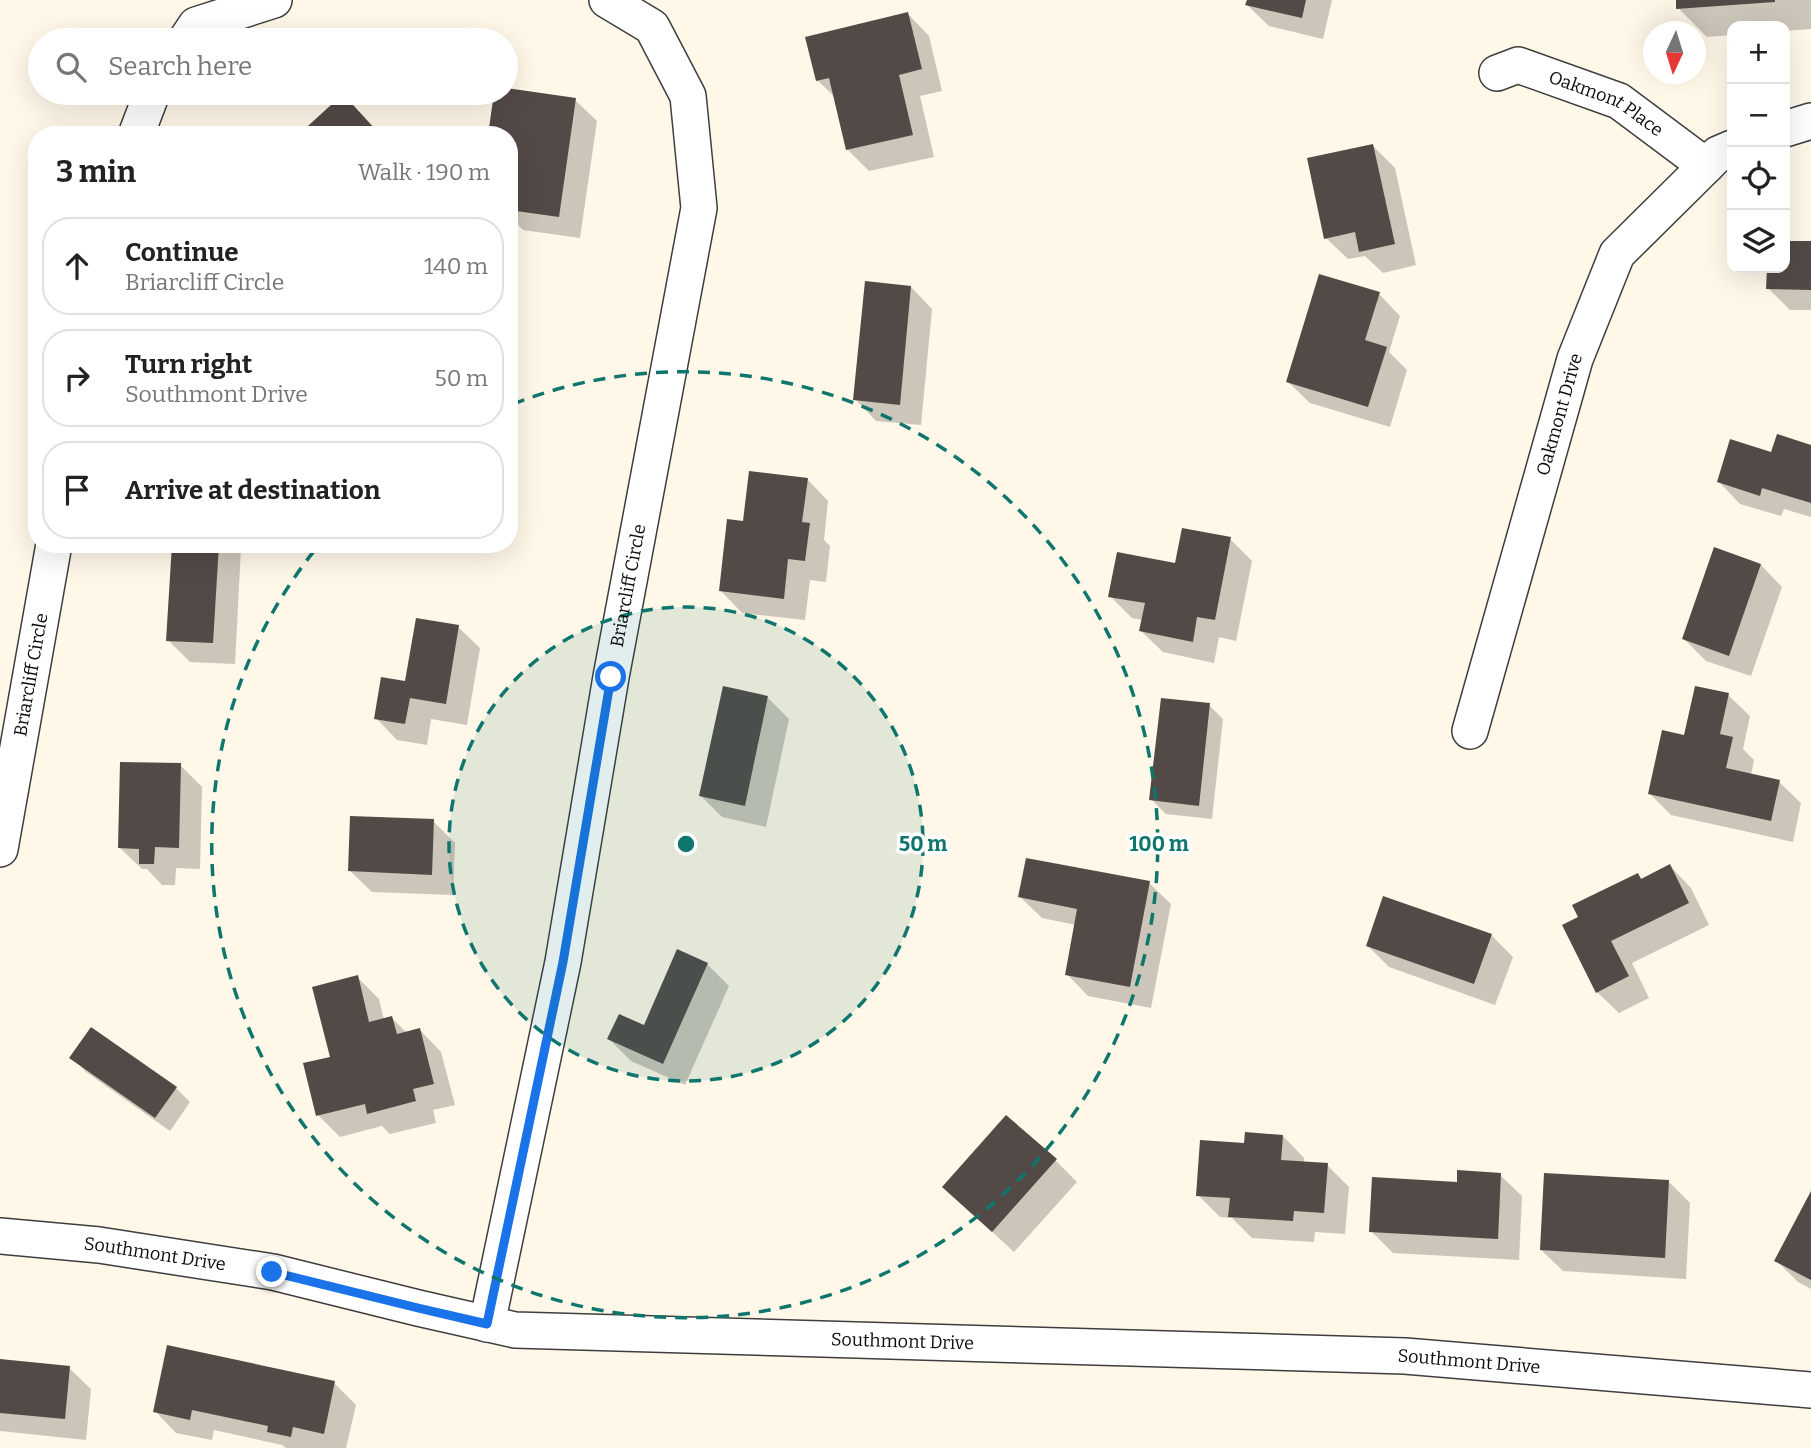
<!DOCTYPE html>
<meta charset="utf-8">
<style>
body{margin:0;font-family:Bitter,serif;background:#f6f6f6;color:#222}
.controls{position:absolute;right:21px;top:21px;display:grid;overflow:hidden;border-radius:14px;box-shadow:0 7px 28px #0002}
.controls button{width:63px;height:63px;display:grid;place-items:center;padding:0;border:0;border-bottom:2px solid #e0e0e0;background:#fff;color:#222;font:35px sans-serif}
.compass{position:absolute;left:1643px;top:21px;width:63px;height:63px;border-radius:50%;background:#fff;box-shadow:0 7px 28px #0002;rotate:184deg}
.stop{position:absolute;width:21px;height:21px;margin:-16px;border:5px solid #1a73e8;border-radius:50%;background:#fff}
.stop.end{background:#1a73e8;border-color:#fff;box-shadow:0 2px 7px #0008}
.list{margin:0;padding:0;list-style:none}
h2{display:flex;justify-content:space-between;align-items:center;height:91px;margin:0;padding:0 28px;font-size:30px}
h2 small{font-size:23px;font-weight:400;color:#767676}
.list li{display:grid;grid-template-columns:46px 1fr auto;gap:21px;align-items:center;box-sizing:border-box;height:98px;margin:0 14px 14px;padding:0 14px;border:2px solid #e0e0e0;border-radius:28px}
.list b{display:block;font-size:26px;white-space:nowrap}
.list p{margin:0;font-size:23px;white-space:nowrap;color:#767676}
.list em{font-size:23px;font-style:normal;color:#767676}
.icon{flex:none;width:38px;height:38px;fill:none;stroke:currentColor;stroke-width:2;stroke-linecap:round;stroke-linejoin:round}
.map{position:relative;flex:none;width:1811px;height:1448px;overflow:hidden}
.search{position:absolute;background:#fff;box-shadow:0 7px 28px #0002;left:28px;top:28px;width:490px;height:77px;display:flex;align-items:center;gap:18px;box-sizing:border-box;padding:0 24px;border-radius:38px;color:#767676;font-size:26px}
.panel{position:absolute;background:#fff;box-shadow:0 7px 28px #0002;left:28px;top:126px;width:490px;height:427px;border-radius:28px}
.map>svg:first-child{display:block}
.shadow{fill:#0003}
.building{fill:#534a47}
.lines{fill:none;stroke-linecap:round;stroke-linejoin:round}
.minor-casing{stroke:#3e3e3e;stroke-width:38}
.minor{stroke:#fff;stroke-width:35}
.route{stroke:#1a73e8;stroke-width:9}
.ring{fill:none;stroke:#0f766e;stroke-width:3.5;stroke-dasharray:12 9}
.labels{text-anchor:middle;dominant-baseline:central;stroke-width:7;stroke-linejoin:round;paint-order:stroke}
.street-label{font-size:18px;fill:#0b0b0b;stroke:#fff}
.centre{fill:#0f766e;stroke:#fff;stroke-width:3.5}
.ring-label{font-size:21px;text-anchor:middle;font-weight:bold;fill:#0f766e;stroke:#fff;stroke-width:7;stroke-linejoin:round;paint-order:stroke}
</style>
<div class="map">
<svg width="1811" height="1448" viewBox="0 0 1811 1448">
<rect width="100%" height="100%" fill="#fff7e8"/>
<path class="shadow" d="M1248 0H1332L1323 39 1269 26 1247 5Z
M1678 0H1811V29L1785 31V26H1732V35L1707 37 1678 8Z
M908 14 929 36 942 91 920 96 934 157 869 171 848 150 836 98 817 80Z
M506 90 575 100 597 121 580 238 523 230 509 216V135H490L496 93H506Z
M1373 146 1395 168 1416 265 1383 273 1365 256 1348 259 1326 238Z
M1785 243H1811V310H1790L1768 288V268H1785Z
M911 287 932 309 921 425 876 421 855 399Z
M1379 294 1400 316 1389 352 1407 370 1390 427 1310 403 1288 382Z
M1811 447V517L1784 509 1781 516 1740 504 1719 482 1773 454Z
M807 479 828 501 824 540 830 546 826 582 810 580 805 620 742 613 721 591 744 522Z
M1230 539 1252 561 1236 641 1219 637 1214 663 1163 652 1141 631 1143 620 1132 618 1110 596Z
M174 544H237L241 548 235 664 190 662 168 640Z
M1715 550 1761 565 1782 587 1751 676 1706 661 1684 639Z
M458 627 480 648 467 725 431 719 427 745 397 740 376 718Z
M1728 695 1750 716 1743 749 1754 760 1751 775 1779 782 1801 803 1793 842 1671 815 1650 794 1686 737Z
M768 698 789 719 766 827 722 817 701 796Z
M1209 705 1223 719 1212 819 1166 814 1151 799Z
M180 765 202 787 200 869 176 868 175 885H162L147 869H142L120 848Z
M433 821 455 843 453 895 372 892 350 871Z
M1670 866 1691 888 1709 925 1632 963 1649 998 1619 1013 1597 992 1581 918 1638 875 1643 880Z
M1149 883 1171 904 1151 1008 1088 996 1067 974 1076 925 1042 918 1020 897Z
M1491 935 1513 957 1495 1005 1389 967 1368 946Z
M678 951 707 964 729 986 685 1085 631 1061 609 1039 645 1027Z
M357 977 379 999 384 1020 392 1018 407 1033 420 1030 441 1052 455 1105 433 1110 436 1123 390 1134 382 1126 340 1137 318 1115 332 1058Z
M72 1057 176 1088 190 1102 170 1131 86 1072Z
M1283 1136 1304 1158V1164L1327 1165 1349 1187 1345 1234 1315 1232 1314 1242 1252 1238 1232 1218 1220 1217 1198 1195 1246 1145Z
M1055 1160 1077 1182 1014 1252 944 1187Z
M1500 1175 1522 1196 1519 1260 1393 1253 1371 1231Z
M1669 1182 1690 1203 1686 1279 1563 1271 1541 1250Z
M1811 1195V1289L1798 1282 1777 1261Z
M0 1360 69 1368 91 1389 86 1440 0 1431Z
M334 1383 356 1405 346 1448H286L282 1445 214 1430 212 1440 176 1433 155 1411Z"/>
<path class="building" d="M1247 0H1306L1302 18 1245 5Z
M1676 0H1775V2L1676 9Z
M908 12 922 69 899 75 913 135 846 150 829 78 816 81 805 37Z
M506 88 576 98 559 217 509 210V135H488L494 93H506Z
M343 94 377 131 373 135H298Z
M1373 144 1395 244 1359 252 1355 232 1324 239 1307 158Z
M1785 241H1811V290L1766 289 1767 268H1785Z
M1319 274 1380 292 1365 340 1387 347 1368 407 1286 382Z
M865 281 911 286 900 405 853 400Z
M1777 434 1811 445V503L1762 488 1760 496 1717 482 1730 439 1771 452Z
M749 471 808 478 802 522 810 523 805 561 788 559 784 599 719 591 727 519 743 521Z
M1182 528 1231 537 1215 620 1197 617 1193 642 1139 631 1145 603 1108 597 1117 552 1175 563Z
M172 544H219L213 643 166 641Z
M1714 547 1761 564 1729 656 1682 639Z
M416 618 459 625 446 704 410 698 405 724 374 719 381 677 405 681Z
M723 686 768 696 745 806 699 796Z
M1695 686 1729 693 1720 734 1733 737 1726 768 1780 780 1771 821 1648 794 1662 730 1684 735Z
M1161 698 1210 703 1199 806 1149 800Z
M120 762 181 763 179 848 155 847 154 864H139V849L118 848Z
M350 816 434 819 432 875 348 871Z
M1026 858 1150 881 1130 987 1065 975 1077 909 1018 897Z
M1670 864 1689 903 1611 941 1629 976 1596 993 1562 925 1578 917 1572 905 1638 873 1641 879Z
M1383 896 1492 934 1474 984 1366 946Z
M677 949 708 963 663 1064 607 1039 619 1014 644 1025Z
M358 975 369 1022 392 1016 397 1034 420 1028 434 1084 413 1089 416 1101 367 1114 365 1104 316 1116 303 1063 330 1057 312 987Z
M91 1027 177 1087 155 1118 69 1058Z
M1006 1115 1057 1159 992 1232 942 1187Z
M1245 1132 1283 1135 1281 1160 1328 1163 1324 1213 1294 1211 1293 1221 1228 1217 1230 1198 1196 1196 1200 1140 1244 1143Z
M1457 1170 1501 1173 1498 1239 1369 1232 1372 1177 1457 1182Z
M1544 1173 1669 1180 1665 1258 1540 1250Z
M1811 1191V1280L1774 1261Z
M167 1345 335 1381 324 1434 293 1427 291 1437 267 1432 268 1426 192 1410 190 1420 153 1412Z
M0 1359 70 1366 65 1419 0 1413Z"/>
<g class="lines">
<g class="minor-casing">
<g id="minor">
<path d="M186 40 196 25 274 0"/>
<path id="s1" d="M1497 73 1518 65 1619 101 1706 166"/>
<path d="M1785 129 1811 121"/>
<path d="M136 135 152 93"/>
<path id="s2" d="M1470 731 1575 359 1617 254 1718 154 1732 148"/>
<path id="s3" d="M0 849 54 544"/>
<path id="s4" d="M0 1236 99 1245 273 1272 418 1308 515 1330 1405 1356 1811 1390"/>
<path id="s5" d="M487 1324 563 962 611 677 699 208 688 96 652 27 607 0"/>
</g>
</g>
<use href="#minor" class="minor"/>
</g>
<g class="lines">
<path class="route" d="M272 1272 418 1308 487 1324 563 962 611 677"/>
</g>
<circle cx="686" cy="844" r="237" fill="#0f766e" fill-opacity=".12"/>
<g class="ring">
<circle cx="686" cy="844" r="237"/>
<path d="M513 404A473 473 0 1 1 318 546"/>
</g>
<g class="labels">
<g class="street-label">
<text stroke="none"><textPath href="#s1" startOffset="119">Oakmont Place</textPath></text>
<text stroke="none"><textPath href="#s2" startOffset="329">Oakmont Drive</textPath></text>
<text stroke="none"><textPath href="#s5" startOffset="752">Briarcliff Circle</textPath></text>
<text stroke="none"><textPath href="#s3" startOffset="177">Briarcliff Circle</textPath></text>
<text stroke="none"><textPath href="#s4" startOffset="156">Southmont Drive</textPath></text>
<text stroke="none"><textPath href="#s4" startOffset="912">Southmont Drive</textPath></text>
<text stroke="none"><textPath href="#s4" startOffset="1479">Southmont Drive</textPath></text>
</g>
</g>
<circle cx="686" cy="844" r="10" class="centre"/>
<g class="ring-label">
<text x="923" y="851">50 m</text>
<text x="1159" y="851">100 m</text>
</g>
</svg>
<div class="controls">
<button>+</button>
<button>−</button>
<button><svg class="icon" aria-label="locate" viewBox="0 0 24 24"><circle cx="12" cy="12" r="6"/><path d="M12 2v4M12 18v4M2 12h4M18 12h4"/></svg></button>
<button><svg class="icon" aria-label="layers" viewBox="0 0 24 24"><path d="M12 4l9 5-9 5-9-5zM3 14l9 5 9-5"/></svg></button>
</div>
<svg class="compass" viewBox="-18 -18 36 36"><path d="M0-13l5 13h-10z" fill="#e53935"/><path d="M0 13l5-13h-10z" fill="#767676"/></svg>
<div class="stop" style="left:611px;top:677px"></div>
<div class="stop end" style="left:272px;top:1272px"></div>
<div class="search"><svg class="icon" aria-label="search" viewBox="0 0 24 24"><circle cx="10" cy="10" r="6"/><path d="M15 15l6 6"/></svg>Search here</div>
<section class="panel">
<h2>3 min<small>Walk · 190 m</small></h2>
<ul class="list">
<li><svg class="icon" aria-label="ahead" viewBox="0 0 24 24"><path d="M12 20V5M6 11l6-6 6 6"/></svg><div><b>Continue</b><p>Briarcliff Circle</p></div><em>140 m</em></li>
<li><svg class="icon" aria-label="right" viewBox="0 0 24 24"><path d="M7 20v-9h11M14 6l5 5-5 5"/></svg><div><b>Turn right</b><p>Southmont Drive</p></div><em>50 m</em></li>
<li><svg class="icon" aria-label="arrive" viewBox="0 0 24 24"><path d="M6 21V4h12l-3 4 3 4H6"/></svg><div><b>Arrive at destination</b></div></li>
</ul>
</section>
</div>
